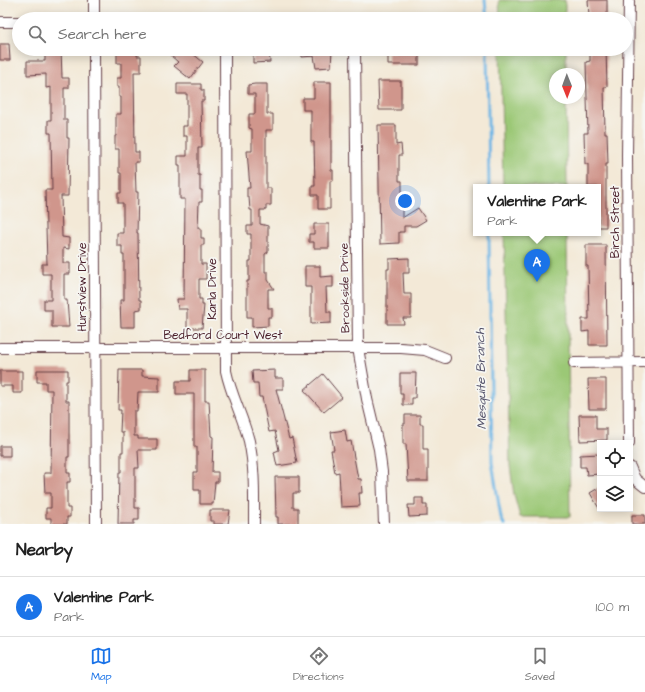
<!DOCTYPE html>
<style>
body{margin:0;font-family:"Architects Daughter",sans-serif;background:#f2f2f2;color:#222}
.controls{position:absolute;right:12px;bottom:12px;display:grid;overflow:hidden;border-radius:0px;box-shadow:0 2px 10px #0003}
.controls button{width:36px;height:36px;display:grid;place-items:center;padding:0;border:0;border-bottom:1px solid #e0e0e0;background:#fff;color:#222;font:20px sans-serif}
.compass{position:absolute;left:549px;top:68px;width:36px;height:36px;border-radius:50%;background:#fff;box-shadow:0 2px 10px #0003;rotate:179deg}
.you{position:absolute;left:405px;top:201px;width:14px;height:14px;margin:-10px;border:3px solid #fff;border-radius:50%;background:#1a73e8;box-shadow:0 0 0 6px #1a73e833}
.badge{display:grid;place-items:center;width:26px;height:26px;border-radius:50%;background:#1a73e8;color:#fff;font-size:13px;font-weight:700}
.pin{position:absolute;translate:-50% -33px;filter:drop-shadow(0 1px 2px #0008)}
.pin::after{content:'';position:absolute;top:21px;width:14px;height:12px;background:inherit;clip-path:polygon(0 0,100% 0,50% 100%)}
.popup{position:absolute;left:473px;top:184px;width:128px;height:52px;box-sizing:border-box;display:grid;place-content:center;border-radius:0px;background:#fff;filter:drop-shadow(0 1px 3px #0005);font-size:13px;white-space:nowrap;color:#767676}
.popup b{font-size:15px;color:#222}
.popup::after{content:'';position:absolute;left:50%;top:100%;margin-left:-8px;border:8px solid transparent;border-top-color:#fff}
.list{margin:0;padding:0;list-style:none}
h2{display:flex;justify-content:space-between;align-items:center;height:52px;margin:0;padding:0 16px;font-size:17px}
h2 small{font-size:13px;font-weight:400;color:#767676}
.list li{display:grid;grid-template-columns:26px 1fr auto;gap:12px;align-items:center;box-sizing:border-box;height:60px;padding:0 16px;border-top:1px solid #e0e0e0}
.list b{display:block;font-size:15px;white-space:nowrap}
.list p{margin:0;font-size:13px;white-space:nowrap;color:#767676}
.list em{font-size:13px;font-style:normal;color:#767676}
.icon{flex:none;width:22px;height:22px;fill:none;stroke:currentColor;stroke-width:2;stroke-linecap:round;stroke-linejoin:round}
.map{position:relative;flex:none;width:645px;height:524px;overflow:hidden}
.search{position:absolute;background:#fff;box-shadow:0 2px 10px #0003;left:12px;right:12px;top:12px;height:44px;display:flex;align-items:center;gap:10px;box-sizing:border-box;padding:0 14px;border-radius:22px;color:#767676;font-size:15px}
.sheet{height:112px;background:#fff}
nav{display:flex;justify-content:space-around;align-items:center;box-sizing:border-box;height:56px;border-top:1px solid #e0e0e0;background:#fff;font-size:11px;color:#767676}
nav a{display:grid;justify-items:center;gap:2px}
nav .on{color:#1a73e8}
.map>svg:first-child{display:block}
.green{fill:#9bc876;stroke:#727450}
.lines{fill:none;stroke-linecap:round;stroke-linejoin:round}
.stream{stroke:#6db6e5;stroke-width:3}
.building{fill:#d0968c}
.minor-casing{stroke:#633d45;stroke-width:12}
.minor{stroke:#fff;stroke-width:10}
.labels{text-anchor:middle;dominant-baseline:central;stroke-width:3.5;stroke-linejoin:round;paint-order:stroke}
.street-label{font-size:12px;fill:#4a1f2b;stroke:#f6f6f2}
.water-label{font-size:13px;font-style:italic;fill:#56546c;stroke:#f6f6f2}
</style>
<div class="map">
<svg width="645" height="524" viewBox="0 0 645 524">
<rect width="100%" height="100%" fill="#f6f6f2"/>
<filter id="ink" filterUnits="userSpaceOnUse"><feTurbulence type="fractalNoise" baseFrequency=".025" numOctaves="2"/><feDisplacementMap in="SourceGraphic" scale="8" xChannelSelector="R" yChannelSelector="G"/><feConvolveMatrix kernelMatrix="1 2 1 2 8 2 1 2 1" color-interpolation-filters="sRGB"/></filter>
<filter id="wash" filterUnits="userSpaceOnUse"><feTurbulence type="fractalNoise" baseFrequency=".012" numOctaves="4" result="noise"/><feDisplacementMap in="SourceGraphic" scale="16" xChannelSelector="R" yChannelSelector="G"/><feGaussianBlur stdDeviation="0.9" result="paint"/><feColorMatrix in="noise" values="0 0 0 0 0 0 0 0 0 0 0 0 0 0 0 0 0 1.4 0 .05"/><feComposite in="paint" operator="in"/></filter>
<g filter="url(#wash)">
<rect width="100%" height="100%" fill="#f3e9d7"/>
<path class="green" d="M499 0H565V19H500Z
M500 49H566V74H555V98H566L567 187H503Z
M504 233H567L570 517H520L514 495 510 466Z"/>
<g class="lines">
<path class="stream" d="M485 0 487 19
M487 49 489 187
M489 233 492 462 501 518 504 524"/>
</g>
<g id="blocks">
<path class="building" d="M588 0H607V16H589Z
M0 44H9L10 60H0Z
M45 49H61L62 78H69V88H64V120H67V138H69L68 196H61L62 237 69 238V249L63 248V263H70V274H64V300H67L69 327H52V310H44V300H51V274H42V264H47L45 190H52L51 133H48V120H51V87L46 88V74L27 75V61H45Z
M121 49H137V56H141V72H134L135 152H139V162H135L136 192H138L137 233H138L139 300H141V309L135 310V327H121L120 300H124V255H122V246H117V233H123V203H118V193H121V173H119V149H115V136H116V114H121V97H119V87H117V78H121V63H117V51L121 52Z
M175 49H187L203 62 190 79 174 66 178 62 170 55Z
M253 49H269L270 62 253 63Z
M301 49H332L331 67 316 68 314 56 302 57Z
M399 49H419V65H388V52H399Z
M590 49H606L607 87H604L605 133H607L608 164H606V227H598V187H588V164H585L584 133H588L586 62 590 61Z
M378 81H401V110H379Z
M314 82H331V170H333V181H330V209H318V195H312V186H315L314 142H311V110H303V98H314Z
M177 84H201V90H204V101H201L202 148H198V175H200V190H202V202H199L198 228H201V238H204V245H201V264H206V279H199V299H202V305H204L202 328H187V309H178L177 299H184L185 199H180V165H178V156H187V136H183V126H187V94H177Z
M255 84H267V114H273V130H266V188H271V205H266V210H260V224L268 226V252L265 254V272H268V280L274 289H268V308H272V317H268V326L252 327V317H247V281H249V261H251V234H247V226H252V210H250L249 197H247V188H250L247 151H252V129L249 128V114H255V94H248V85Z
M378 125H396V145L401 144 402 155H399V181H402V218L418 208 426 220 416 226H404V232H399V243L380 244Z
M314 224H329V248H314V242H309V234H314Z
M586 245H606L607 345H589V331L582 332V319H589L588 266H586Z
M409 258V273H403L404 294H411V318H403L404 324H387V269H389V259Z
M305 266H320V277L333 276V287H326L327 312H331V323L311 324V287H305Z
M37 370H68V381H66V401H69V457H67V473H70V482H67V508H70V517H67V524H51V518H46V508H51V493H45L44 473H51L52 390H46V382H37Z
M119 370H142V376L159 377V392H138L137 411H134V436H138V439H157V450H138L139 468H135V508H139V520H134V524H118L119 472H121V452H123V432H120L121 410H118Z
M190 370H205V401H209L211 436 213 437 212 472H218V482H215L213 504H200V490H194V472H197V447H194V394H176V381H190Z
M275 370V378H283V389H276L289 439 292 438 297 463 277 466 274 452 279 450 275 431 269 432 262 397H259L258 383H253L252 371Z
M0 371H22V393H13V386H0Z
M400 373H416L415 398H412V405H403V394H400Z
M323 374 342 397 324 412 304 390Z
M588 379H606V409H589Z
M405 415H420V424H423V449H428V481H408L406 444H403V424H405Z
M579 415H596V429H607V440L580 441Z
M345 430 347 442 351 441 358 479H361L362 493H359L360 506 341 507 339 472 335 473 331 450H334L331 432Z
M0 446H10V456H0Z
M600 454V474L587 475 586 467H580V455Z
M275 477H299V493H293V508H298V524H278V517H276Z
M600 487V510L590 493Z
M415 498H423V505H427V516L409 517 408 505H415Z
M210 510H230L228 524H214V521H210Z
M632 515H645V524H632Z"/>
</g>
</g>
<g filter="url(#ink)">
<use href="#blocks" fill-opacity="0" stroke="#633d45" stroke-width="1"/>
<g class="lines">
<g class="minor-casing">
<path id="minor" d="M629 0 627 155 629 443
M94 19V0
M0 22H19
M94 49 96 524
M225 49 226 371C231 395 243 417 249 441 255 468 254 496 254 524
M355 49 358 348 367 399 379 449 382 472 384 524
M0 348H401L425 350 445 358
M574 363 645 362
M630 467 635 479 645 487"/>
</g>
<use href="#minor" class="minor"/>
</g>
</g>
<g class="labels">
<g class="street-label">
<text transform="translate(615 222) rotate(-90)">Birch Street</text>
<text transform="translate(82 287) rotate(-90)">Hurstview Drive</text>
<text transform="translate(345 288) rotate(-91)">Brookside Drive</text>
<text transform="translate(212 289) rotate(-90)">Karla Drive</text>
<text x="223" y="335">Bedford Court West</text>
</g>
<g class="water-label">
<text transform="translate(481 379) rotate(-91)">Mesquite Branch</text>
</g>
</g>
</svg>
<div class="controls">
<button><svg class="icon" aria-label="locate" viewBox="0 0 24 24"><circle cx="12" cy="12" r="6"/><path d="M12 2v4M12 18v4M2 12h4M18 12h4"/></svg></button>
<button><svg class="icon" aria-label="layers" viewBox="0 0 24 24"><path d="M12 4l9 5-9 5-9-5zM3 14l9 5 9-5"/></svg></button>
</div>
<svg class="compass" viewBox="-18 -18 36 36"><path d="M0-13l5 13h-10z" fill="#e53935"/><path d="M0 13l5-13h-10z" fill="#767676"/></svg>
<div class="you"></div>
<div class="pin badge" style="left:537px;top:282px">A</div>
<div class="popup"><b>Valentine Park</b>Park</div>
<div class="search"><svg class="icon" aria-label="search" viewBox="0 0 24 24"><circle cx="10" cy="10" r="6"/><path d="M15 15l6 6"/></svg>Search here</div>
</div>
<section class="sheet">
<h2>Nearby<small></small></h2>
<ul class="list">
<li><span class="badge">A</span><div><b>Valentine Park</b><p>Park</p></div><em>100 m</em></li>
</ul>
</section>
<nav>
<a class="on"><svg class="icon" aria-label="map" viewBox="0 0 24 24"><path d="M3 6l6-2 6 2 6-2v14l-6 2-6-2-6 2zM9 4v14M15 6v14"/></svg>Map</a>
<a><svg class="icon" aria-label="directions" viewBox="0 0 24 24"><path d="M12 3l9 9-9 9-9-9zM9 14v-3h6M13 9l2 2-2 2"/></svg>Directions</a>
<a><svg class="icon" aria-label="saved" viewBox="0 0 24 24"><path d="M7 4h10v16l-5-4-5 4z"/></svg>Saved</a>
</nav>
